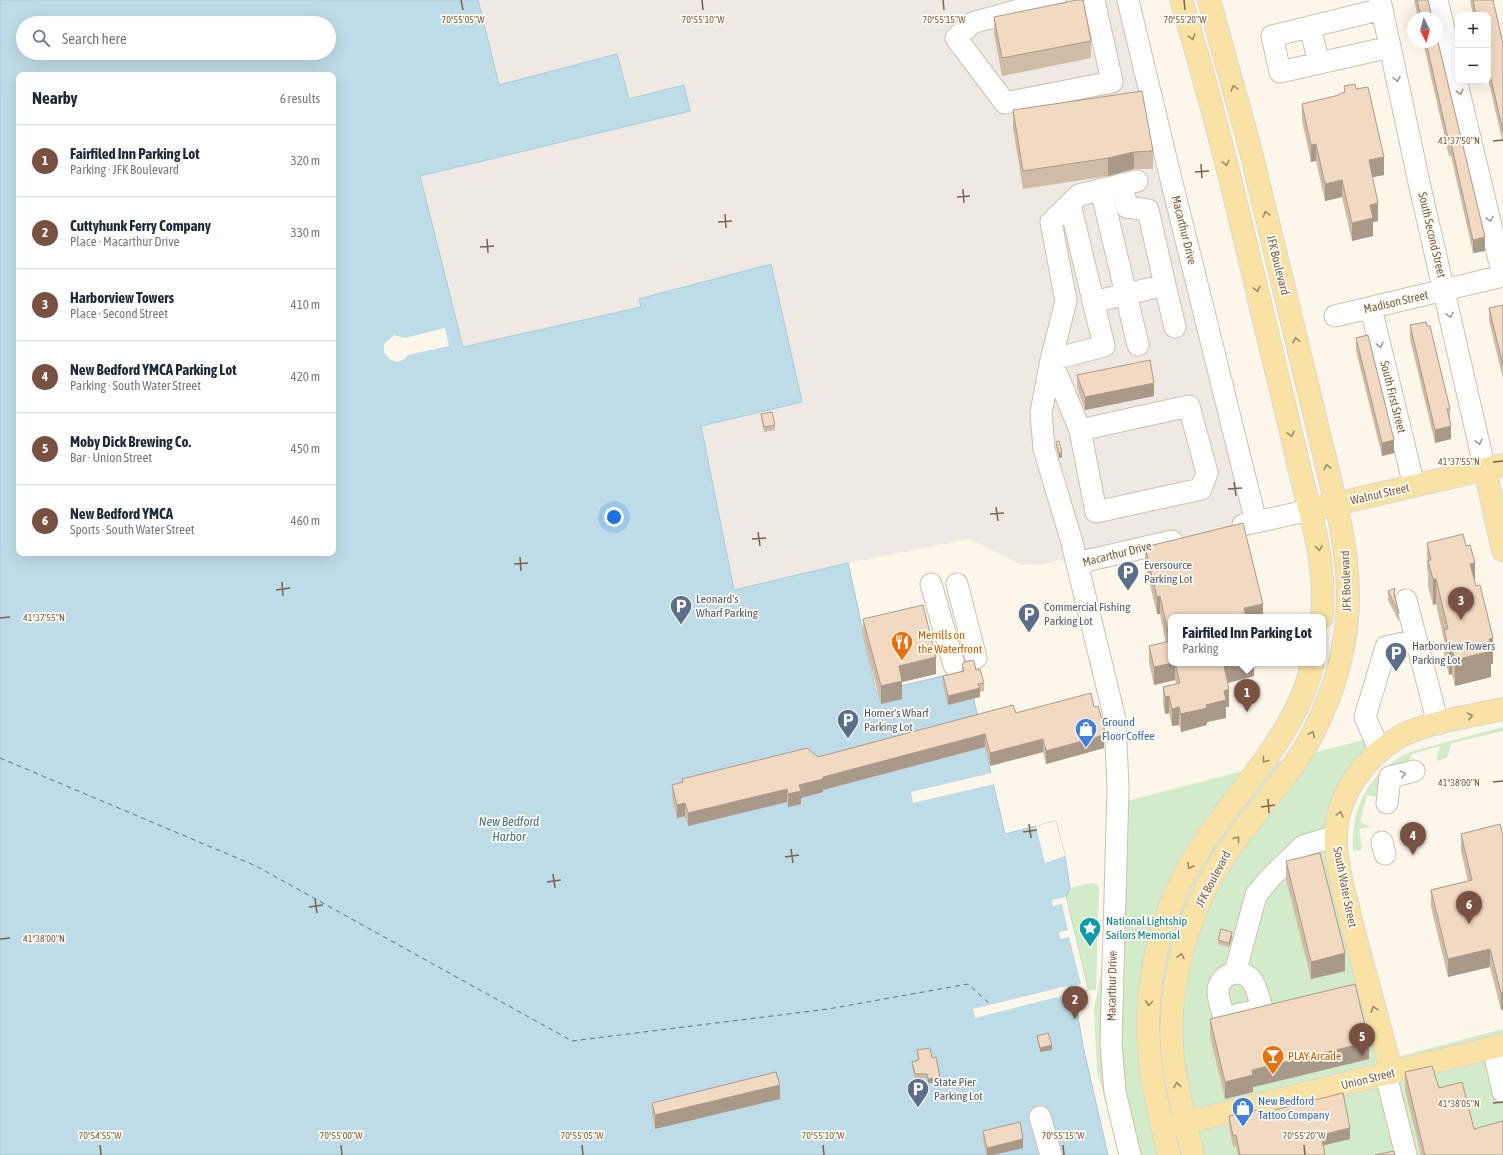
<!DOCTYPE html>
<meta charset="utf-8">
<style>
body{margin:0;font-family:"Asap Condensed",sans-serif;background:#f2f2f3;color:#1f2937}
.controls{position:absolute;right:12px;top:12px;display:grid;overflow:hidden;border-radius:8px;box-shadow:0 4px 16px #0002}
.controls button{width:36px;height:36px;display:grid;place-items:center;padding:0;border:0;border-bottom:1px solid #e0e1e3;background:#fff;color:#1f2937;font:20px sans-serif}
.compass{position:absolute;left:1407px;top:12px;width:36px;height:36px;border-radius:50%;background:#fff;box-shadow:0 4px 16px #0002;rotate:174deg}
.you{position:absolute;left:614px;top:517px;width:14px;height:14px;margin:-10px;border:3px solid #fff;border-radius:50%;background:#1a73e8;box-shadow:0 0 0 6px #1a73e833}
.badge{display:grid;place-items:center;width:26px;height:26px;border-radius:50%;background:#785143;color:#fff;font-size:13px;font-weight:700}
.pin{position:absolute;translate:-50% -33px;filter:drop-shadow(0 1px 2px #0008)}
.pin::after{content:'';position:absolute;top:21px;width:14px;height:12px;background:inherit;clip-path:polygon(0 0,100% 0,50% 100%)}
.popup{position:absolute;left:1168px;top:614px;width:158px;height:52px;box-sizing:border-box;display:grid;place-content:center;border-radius:8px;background:#fff;filter:drop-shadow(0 1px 3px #0005);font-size:13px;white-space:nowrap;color:#747a83}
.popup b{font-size:15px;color:#1f2937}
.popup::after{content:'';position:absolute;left:50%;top:100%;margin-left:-8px;border:8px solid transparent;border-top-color:#fff}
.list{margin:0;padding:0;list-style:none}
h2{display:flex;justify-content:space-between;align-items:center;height:52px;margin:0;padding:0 16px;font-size:17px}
h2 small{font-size:13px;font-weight:400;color:#747a83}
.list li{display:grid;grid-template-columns:26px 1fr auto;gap:12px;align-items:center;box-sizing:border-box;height:72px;padding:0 16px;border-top:1px solid #e0e1e3}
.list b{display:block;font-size:15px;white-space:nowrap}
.list p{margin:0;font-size:13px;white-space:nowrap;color:#747a83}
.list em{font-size:13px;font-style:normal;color:#747a83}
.icon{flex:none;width:22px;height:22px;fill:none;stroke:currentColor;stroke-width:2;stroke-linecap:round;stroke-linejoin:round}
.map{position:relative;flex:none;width:1503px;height:1155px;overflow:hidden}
.search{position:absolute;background:#fff;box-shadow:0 4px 16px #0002;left:16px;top:16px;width:320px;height:44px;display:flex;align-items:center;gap:10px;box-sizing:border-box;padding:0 14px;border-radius:22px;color:#747a83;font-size:15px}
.panel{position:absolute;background:#fff;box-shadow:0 4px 16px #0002;left:16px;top:72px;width:320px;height:484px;border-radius:8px}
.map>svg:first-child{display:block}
.industrial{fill:#eee9e2}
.green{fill:#d2ebc8}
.water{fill:#bedce7;stroke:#a4cbd8;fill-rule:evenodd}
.pier{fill:#fcf7ea}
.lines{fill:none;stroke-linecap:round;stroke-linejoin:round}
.ferry{stroke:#47788b;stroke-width:1;stroke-dasharray:5 4;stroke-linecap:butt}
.minor-casing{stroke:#cfc0af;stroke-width:23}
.major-casing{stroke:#dcd6d1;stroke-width:24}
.minor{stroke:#fff;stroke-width:21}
.major{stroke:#f9e3a4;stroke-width:22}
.wall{fill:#d0bba7}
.shaded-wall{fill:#a99988}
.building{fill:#f2dac2;stroke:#a99988}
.oneway{stroke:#9f8867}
.oneway2{stroke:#a7988b}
.ticks{fill:none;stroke:#78614d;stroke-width:1.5}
.labels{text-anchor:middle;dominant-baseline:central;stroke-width:3.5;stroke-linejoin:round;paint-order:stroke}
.street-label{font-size:12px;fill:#78614d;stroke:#fffbf1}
.service-label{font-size:12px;fill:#4e5e75;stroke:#fffbf1;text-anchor:start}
.food-label{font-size:12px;fill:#c56008;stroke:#fffbf1;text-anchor:start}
.shop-label{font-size:12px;fill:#366cbe;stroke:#fffbf1;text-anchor:start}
.culture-label{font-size:12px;fill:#0d838f;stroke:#fffbf1;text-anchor:start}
.water-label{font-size:13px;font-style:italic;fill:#47788b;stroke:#fffbf1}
.ticks-label{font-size:10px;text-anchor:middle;fill:#78614d;stroke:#fffbf1;stroke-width:3.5;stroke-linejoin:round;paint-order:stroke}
</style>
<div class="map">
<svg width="1503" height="1155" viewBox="0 0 1503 1155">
<rect width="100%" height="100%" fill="#fcf7ea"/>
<path class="industrial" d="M478 0H1128L1256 522 1077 563 1058 560 1045 564 1021 565 969 539 849 563 861 618 515 697 732 581 701 426 802 402 771 264 639 299 641 307 463 348 420 176 690 111 684 85 629 99 617 54 499 85Z"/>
<path class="green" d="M1503 727V731L1452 743 1447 758 1436 761 1440 746 1412 754 1406 768 1377 797 1367 795 1360 822 1372 827 1359 829 1362 848 1361 850 1353 851C1350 807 1371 768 1413 751Z
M1402 730 1335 793 1378 1062 1503 1029V1155H1119L1097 1070 1094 1009 1105 951 1109 894 1107 806Z
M1091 883 1097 884 1099 889 1096 990H1088L1066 897 1070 888Z"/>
<path class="water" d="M0 0H478L499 85 617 54 629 99 684 85 690 111 420 176 463 347 641 307 639 299 771 264 802 402 701 426 734 590 848 563 876 692 967 670 1005 834 1056 821 1065 856 1070 888 1066 897 1088 990 1074 993 1083 1046 1108 1155H0ZM23 23H329V53H23ZM19 75H333V553H19Z"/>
<path class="pier" d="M445 328 449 346 408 355 405 359 397 362 389 359 384 352V344L394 335 405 338Z
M992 773 994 784 913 803 911 792Z
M1056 821 1065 856 1045 863 1036 826Z
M1066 897 1088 990 1074 993 1072 986 1081 984 1069 937 1060 939 1059 932 1068 930 1062 904 1053 906 1052 900Z
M1067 986 1069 994 975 1018 973 1009Z"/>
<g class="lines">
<path class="ferry" d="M0 758 256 866 572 1041 828 1009 968 984 991 1005"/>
<g class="minor-casing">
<path id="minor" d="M1055 0 972 23 956 38 1005 103 1112 82 1094 0
M1128 0 1169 171 1256 522
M1380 0 1420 187 1485 470
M1437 0 1503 276
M1382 9 1272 36 1280 72 1390 47
M1310 27 1319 63
M1101 189 1138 345
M1165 285 1175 327
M1093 302 1165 285 1148 210 1127 207 1122 184
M1371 308 1414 486
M1335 316 1503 276
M1051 360 1080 430 1096 512 1201 489 1207 473 1189 406 1080 430
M1051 360 1104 346 1070 204
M1243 525 1310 510
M1077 563 1172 541
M931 584 954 665
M957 584 976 658
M1406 600 1438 724
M1380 751 1365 717 1386 647 1416 640
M1387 803 1390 777 1414 771
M1382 842 1385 854
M1235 973 1256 895 1270 878 1303 846 1336 836
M1249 1012 1224 1018C1222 1009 1218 1000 1218 991 1219 974 1240 967 1251 979 1257 986 1259 999 1262 1008
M1493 1047 1503 1092
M1386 1075 1406 1155
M1040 1117 1051 1155
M1130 1155 1115 1092 1111 1043 1118 788 1115 719 1071 539 1044 449 1041 413 1051 360 1066 301 1051 222 1079 195 1137 181"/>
</g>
<g class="major-casing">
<path id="major" d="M1181 0C1221 130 1250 263 1282 395 1289 423 1295 451 1302 479 1314 527 1326 566 1322 617
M1485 470 1503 550
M1323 507 1503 465
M1392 1073C1378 1020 1363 968 1350 916 1344 890 1335 862 1336 835 1337 794 1366 756 1401 736 1425 723 1475 715 1503 709
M1172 1126 1503 1045
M1169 1155C1161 1120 1151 1084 1149 1048 1144 979 1162 905 1201 847 1229 803 1266 765 1291 719 1301 701 1308 682 1313 663
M1193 1155C1185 1123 1177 1091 1173 1059 1167 1002 1180 940 1206 888 1230 840 1269 801 1299 757 1312 738 1321 718 1329 697 1354 631 1352 573 1336 504L1250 148 1209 0"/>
</g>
<use href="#minor" class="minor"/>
<use href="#major" class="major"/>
</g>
<path class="wall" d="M1414 0H1428L1432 18H1418Z
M1470 0H1493L1503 44V144L1488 79V15H1473Z
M994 17 1091 41V58L1002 76 994 34Z
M1423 42H1437L1485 251 1473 253 1451 156H1449Z
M1344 86 1356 89 1384 175 1372 177 1378 221 1373 222V236L1352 241 1342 197 1325 201 1316 161 1311 162 1302 121V104L1339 96V94L1344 92Z
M1013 110 1153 151V169H1134L1108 176 1023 189 1013 128Z
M1503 305V379L1489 321V308Z
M1410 325 1450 409V420L1451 439 1435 443 1410 339Z
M1356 338 1394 453 1382 456 1356 351Z
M1077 375 1154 396 1085 410 1077 388Z
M761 414 775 425V430L764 432 761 418Z
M1056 442 1062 457 1059 458 1056 446Z
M1427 543 1475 582 1493 664H1491V677L1455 686 1452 674 1449 675 1444 656V640L1436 604 1433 605 1428 586V574L1427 568Z
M1145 547 1263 617H1171L1254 663V676L1227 683 1229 707H1226V718L1207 722V725L1181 732 1179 725 1172 726 1169 713 1165 714 1163 704V687L1176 684 1175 680 1154 685 1149 663V646L1166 642 1160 614H1157L1145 564Z
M1388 591 1395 595 1399 613V622L1388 600Z
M863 619 936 674 902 682V699L881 704 863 636Z
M962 665 976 670 984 683V691L980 692V697L948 705 943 685V676L962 671Z
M1016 713 1104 748 1046 764 1043 752 990 766 985 747 823 790V792L801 798V804L788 807 787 802 688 826 685 816 677 818 672 798V785L682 782V779L818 757Z
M1461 834 1503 835 1501 1010 1490 967 1448 977 1431 907V890L1468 881 1461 851Z
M1286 861 1345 971 1311 979 1286 879Z
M1232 937 1229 947 1218 944V940Z
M1210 1019 1369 1059 1253 1087V1092L1225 1099 1210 1036Z
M1037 1036 1052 1050 1040 1052 1037 1040Z
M917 1050 932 1058 940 1081 928 1083 927 1078H915L912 1067V1062L918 1060Z
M1405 1072 1439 1088 1474 1129 1503 1155H1421L1405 1089Z
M780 1099 655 1129 652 1116V1103Z
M1258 1114 1350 1139 1323 1145 1325 1155H1238L1236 1146 1233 1147 1229 1126V1116Z
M983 1131 1023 1148 993 1155H986L983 1140Z"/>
<path class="shaded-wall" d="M1316 144V161L1311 162V145Z
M1134 152V169L1108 176V158Z
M1384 157V175L1369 178V160Z
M1342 180V197L1325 201V184Z
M1378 203V221L1373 222V236L1352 241V223L1370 205Z
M1485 237V251L1473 253V240Z
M1154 383V396L1085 410V397Z
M1451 426V439L1435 443V430Z
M1394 440V453L1382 456V443Z
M1059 453H1062V457L1059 458Z
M1475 563V589L1470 564Z
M1433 579H1436V604L1433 605Z
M1160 596V614H1157V597Z
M1263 604V617H1244V608Z
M1493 638V664H1491V677L1455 686V660L1489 639Z
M1452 648V674L1449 675V649Z
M936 657V674L902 682V699L881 704V686L899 666Z
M1173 663H1175V680L1154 685V667Z
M1236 663H1254V676L1224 684V666Z
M980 688V697L948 705V696Z
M1229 689V707H1226V718L1207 722V725L1181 732V714L1224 691Z
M1169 696V713L1165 714V697Z
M1179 707V725L1172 726V709Z
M985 734V747L823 790V792L801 798V804L788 807V794L799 785 823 777Z
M1104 735V748L1046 764V751Z
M1043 739V752L990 766V753Z
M787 789V802L688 826V813Z
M685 803V816L677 818V805Z
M1232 932V937L1229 947V943Z
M1490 949V967L1448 977V959Z
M1345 953V971L1311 979V962Z
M1503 992V1010H1501V993Z
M1369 1042V1059L1253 1087V1092L1225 1099V1082L1252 1070Z
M1052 1045V1050L1040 1052V1048Z
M940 1077V1081L928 1083V1079Z
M780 1085V1099L655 1129V1115Z
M1350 1128V1139L1321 1146V1135Z
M1023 1139V1148L993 1155H987V1148Z"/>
<path class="building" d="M1077 0H1083L1091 41 1002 58 994 17Z
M1417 0H1428L1432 18H1421Z
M1473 0H1493L1503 44V131L1488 66V15H1476Z
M1437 38 1485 237 1473 240 1451 143H1449L1426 42H1437Z
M1355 84 1356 89 1368 87 1384 157 1369 160 1378 203 1370 205 1373 218 1352 223 1342 180 1325 184 1316 144 1311 145 1302 104 1339 95V94L1345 92 1344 86Z
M1142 91 1153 151 1134 152 1108 158 1023 171 1013 110Z
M1503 305V365L1489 308Z
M1426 322 1427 326H1430L1450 409H1447L1451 426 1435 430 1410 325Z
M1368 335 1394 440 1382 443 1356 338Z
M1150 360 1154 383 1085 397 1077 375Z
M772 412 775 425 764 427 761 414Z
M1059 441 1062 453H1059L1056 442Z
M1243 523 1263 604 1244 608 1246 617H1171V663H1173L1154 667 1149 646 1170 641 1160 596 1157 597 1145 547Z
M1463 534 1466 546 1470 545 1475 563 1470 564 1476 586 1480 585 1493 638 1489 639 1491 651 1455 660 1452 648 1449 649 1444 630 1448 629 1436 579H1433L1428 561 1431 560 1427 543Z
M1395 588 1394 594 1399 613 1388 591Z
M923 605 936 657 899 666 902 681 881 686 863 619Z
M972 660 974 661 976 670 980 669 984 683 978 684 980 688 948 696 943 676 964 671 962 665 964 662Z
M1175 663H1236L1224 666 1229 689 1224 691 1226 700 1206 705 1207 708 1181 714 1179 707 1172 709 1169 696 1165 697 1163 687 1180 683Z
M1091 693 1094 707 1098 706 1104 727V735L1046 751 1043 739 990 753 985 734 823 777V779L799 785 801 791 788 794 787 789 688 813 685 803 677 805 672 785 683 782 682 779 807 748 818 757 1013 705 1016 713Z
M1500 824 1503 835V992L1501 993 1490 949 1448 959 1431 890 1472 880 1461 834Z
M1320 853 1345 953 1311 962 1286 861Z
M1221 929 1232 932 1229 943 1218 940Z
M1355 984 1369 1042 1252 1070 1253 1075 1225 1082 1210 1019Z
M1048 1033 1052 1045 1040 1048 1037 1036Z
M930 1048 932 1058 936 1057 940 1077 928 1079 927 1074H915L912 1062 919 1060 917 1050Z
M1432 1066 1439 1088 1462 1082 1474 1129 1503 1121V1155H1425L1405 1072Z
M776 1072 780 1085 655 1115 652 1103Z
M1343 1093 1350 1128 1321 1135 1325 1155H1240L1236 1135 1233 1136 1229 1116 1257 1110 1258 1114Z
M1020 1122 1023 1139 987 1148 983 1131Z
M1394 1151 1395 1155H1375Z"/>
<defs><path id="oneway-chevron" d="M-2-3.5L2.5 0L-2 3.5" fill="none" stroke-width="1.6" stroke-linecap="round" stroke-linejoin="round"/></defs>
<g class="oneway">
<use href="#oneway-chevron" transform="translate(1192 37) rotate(74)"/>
<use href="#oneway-chevron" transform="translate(1234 88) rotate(-106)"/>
<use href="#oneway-chevron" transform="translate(1226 163) rotate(76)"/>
<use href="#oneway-chevron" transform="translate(1266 214) rotate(-104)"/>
<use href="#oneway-chevron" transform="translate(1257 289) rotate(77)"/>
<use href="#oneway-chevron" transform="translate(1296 340) rotate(-104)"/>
<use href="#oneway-chevron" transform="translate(1291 434) rotate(76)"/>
<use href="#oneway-chevron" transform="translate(1327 467) rotate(-104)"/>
<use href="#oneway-chevron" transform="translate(1319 548) rotate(83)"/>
<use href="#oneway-chevron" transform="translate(1470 716) rotate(-13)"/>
<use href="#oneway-chevron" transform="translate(1312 734) rotate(-62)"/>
<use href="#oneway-chevron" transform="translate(1265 760) rotate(127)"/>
<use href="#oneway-chevron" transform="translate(1340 814) rotate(-75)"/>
<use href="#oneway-chevron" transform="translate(1237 839) rotate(-53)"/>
<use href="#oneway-chevron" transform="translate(1190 866) rotate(119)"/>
<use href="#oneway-chevron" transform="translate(1181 956) rotate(-77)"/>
<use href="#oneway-chevron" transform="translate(1149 1003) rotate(95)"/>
<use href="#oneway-chevron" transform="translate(1374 1009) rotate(-106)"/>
<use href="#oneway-chevron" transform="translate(1177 1085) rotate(-100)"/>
</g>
<g class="oneway2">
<use href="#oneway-chevron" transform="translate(1397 79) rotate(78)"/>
<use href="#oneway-chevron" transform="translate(1460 92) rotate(76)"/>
<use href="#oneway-chevron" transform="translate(1490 219) rotate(77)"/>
<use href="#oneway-chevron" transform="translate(1450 315) rotate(77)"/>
<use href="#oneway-chevron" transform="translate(1380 345) rotate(76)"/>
<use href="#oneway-chevron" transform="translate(1479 442) rotate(78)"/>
<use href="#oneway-chevron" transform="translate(1403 774) rotate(-14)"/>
</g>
<path class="ticks" d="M461 0 463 10M702 0 703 10M943 0 944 10M1184 0 1185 10M1493 141 1503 140M1201 164 1202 178M1195 172 1209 171M963 189 964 203M957 197 970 196M725 214 726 228M718 222 732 221M487 239 488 253M480 247 494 246M1493 462 1503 461M1234 482 1236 496M1228 489 1242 488M996 507 998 521M990 514 1004 513M758 532 760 546M752 539 766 538M520 557 521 571M514 564 528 563M282 582 283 596M276 590 290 588M0 618 10 617M1493 782 1503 781M1268 799 1269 813M1261 807 1275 805M1029 824 1031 838M1023 832 1037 830M791 849 793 863M785 857 799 855M553 874 555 888M547 882 561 880M315 899 317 913M309 907 323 905M0 939 10 938M1493 1103 1503 1102M100 1145 101 1155M341 1145 342 1155M582 1145 583 1155M823 1145 824 1155M1063 1145 1064 1155M1304 1145 1305 1155"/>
<defs>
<g id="parking-pin" transform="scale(1.15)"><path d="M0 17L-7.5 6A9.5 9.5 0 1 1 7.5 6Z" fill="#5c6f8a" stroke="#fffbf1"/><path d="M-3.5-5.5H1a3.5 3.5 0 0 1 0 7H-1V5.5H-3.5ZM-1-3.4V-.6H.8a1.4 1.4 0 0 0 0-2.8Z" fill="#fff"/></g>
<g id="restaurant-pin" transform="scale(1.15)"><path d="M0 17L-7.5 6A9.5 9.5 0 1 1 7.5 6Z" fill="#e8710a" stroke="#fffbf1"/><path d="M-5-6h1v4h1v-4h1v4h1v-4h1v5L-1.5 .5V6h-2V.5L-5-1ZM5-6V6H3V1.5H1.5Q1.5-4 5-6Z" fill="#fff"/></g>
<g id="shop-pin" transform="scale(1.15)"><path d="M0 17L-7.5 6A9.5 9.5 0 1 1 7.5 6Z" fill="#3f7fe0" stroke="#fffbf1"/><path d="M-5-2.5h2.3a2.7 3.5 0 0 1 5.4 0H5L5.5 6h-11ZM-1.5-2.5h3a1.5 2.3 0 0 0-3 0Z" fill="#fff"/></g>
<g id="sight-pin" transform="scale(1.15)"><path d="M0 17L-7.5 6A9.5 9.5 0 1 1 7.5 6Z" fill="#0f9aa8" stroke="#fffbf1"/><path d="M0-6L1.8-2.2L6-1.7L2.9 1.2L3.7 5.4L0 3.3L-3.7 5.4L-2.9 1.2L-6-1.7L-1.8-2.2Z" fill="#fff"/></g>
<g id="bar-pin" transform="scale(1.15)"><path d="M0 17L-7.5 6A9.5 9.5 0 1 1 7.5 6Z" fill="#e8710a" stroke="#fffbf1"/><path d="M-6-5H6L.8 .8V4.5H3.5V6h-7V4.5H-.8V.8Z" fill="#fff"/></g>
</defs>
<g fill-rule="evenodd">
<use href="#parking-pin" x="1128" y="572"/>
<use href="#parking-pin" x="681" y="606"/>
<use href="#parking-pin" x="1029" y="614"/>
<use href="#restaurant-pin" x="902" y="642"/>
<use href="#parking-pin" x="1396" y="653"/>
<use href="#parking-pin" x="848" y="720"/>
<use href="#shop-pin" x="1086" y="729"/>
<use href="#sight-pin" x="1090" y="928"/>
<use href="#bar-pin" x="1273" y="1056"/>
<use href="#parking-pin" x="918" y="1089"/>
<use href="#shop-pin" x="1243" y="1108"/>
</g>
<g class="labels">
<g class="street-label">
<text transform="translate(1184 230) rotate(76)">Macarthur Drive</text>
<text transform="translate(1432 235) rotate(77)">South Second Street</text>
<text transform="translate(1278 265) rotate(76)">JFK Boulevard</text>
<text transform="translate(1396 302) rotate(-13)">Madison Street</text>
<text transform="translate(1393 397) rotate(76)">South First Street</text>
<text transform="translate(1380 494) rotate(-13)">Walnut Street</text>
<text transform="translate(1117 554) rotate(-14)">Macarthur Drive</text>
<text transform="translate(1346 581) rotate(-92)">JFK Boulevard</text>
<text transform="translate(1213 879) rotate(-62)">JFK Boulevard</text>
<text transform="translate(1345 887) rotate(79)">South Water Street</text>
<text transform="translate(1112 986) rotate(-89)">Macarthur Drive</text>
<text transform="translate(1368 1079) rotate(-14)">Union Street</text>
</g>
<g class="service-label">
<text x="1144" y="565">Eversource<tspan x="1144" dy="14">Parking Lot</tspan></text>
<text x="696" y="599">Leonard's<tspan x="696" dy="14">Wharf Parking</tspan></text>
<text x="1044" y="607">Commercial Fishing<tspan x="1044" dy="14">Parking Lot</tspan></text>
<text x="1412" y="646">Harborview Towers<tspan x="1412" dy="14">Parking Lot</tspan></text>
<text x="864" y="713">Homer's Wharf<tspan x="864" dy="14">Parking Lot</tspan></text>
<text x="934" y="1082">State Pier<tspan x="934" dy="14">Parking Lot</tspan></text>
</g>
<g class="food-label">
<text x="918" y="635">Merrills on<tspan x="918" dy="14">the Waterfront</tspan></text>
<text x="1288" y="1056">PLAY Arcade</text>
</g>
<g class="shop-label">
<text x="1102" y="722">Ground<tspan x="1102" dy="14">Floor Coffee</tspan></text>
<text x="1258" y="1101">New Bedford<tspan x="1258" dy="14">Tattoo Company</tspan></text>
</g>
<g class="culture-label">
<text x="1106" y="921">National Lightship<tspan x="1106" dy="14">Sailors Memorial</tspan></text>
</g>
<g class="water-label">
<text x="509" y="821">New Bedford<tspan x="509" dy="15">Harbor</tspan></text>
</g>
</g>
<g class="ticks-label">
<text x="463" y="23">70°55'05"W</text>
<text x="703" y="23">70°55'10"W</text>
<text x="944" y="23">70°55'15"W</text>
<text x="1185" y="23">70°55'20"W</text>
<text x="1459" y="144">41°37'50"N</text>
<text x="1459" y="465">41°37'55"N</text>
<text x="44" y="621">41°37'55"N</text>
<text x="1459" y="786">41°38'00"N</text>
<text x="44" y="942">41°38'00"N</text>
<text x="1459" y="1107">41°38'05"N</text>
<text x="100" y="1139">70°54'55"W</text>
<text x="341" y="1139">70°55'00"W</text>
<text x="582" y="1139">70°55'05"W</text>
<text x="823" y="1139">70°55'10"W</text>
<text x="1063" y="1139">70°55'15"W</text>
<text x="1304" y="1139">70°55'20"W</text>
</g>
</svg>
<div class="controls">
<button>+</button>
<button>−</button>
</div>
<svg class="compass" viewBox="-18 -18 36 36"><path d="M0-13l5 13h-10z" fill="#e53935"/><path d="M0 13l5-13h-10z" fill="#747a83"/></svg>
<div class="you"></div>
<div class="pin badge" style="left:1247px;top:712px">1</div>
<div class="popup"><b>Fairfiled Inn Parking Lot</b>Parking</div>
<div class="pin badge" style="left:1075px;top:1019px">2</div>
<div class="pin badge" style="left:1461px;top:620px">3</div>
<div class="pin badge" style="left:1413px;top:855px">4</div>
<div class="pin badge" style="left:1362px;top:1056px">5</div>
<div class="pin badge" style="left:1469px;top:924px">6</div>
<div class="search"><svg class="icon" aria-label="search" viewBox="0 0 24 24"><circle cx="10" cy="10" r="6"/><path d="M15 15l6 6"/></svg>Search here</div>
<section class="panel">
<h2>Nearby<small>6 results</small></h2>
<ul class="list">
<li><span class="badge">1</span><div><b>Fairfiled Inn Parking Lot</b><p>Parking · JFK Boulevard</p></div><em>320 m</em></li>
<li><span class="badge">2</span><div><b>Cuttyhunk Ferry Company</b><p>Place · Macarthur Drive</p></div><em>330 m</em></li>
<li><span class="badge">3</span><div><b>Harborview Towers</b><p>Place · Second Street</p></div><em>410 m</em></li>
<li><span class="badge">4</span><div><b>New Bedford YMCA Parking Lot</b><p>Parking · South Water Street</p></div><em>420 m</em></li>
<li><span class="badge">5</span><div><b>Moby Dick Brewing Co.</b><p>Bar · Union Street</p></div><em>450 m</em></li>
<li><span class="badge">6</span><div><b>New Bedford YMCA</b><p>Sports · South Water Street</p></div><em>460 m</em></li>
</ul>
</section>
</div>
